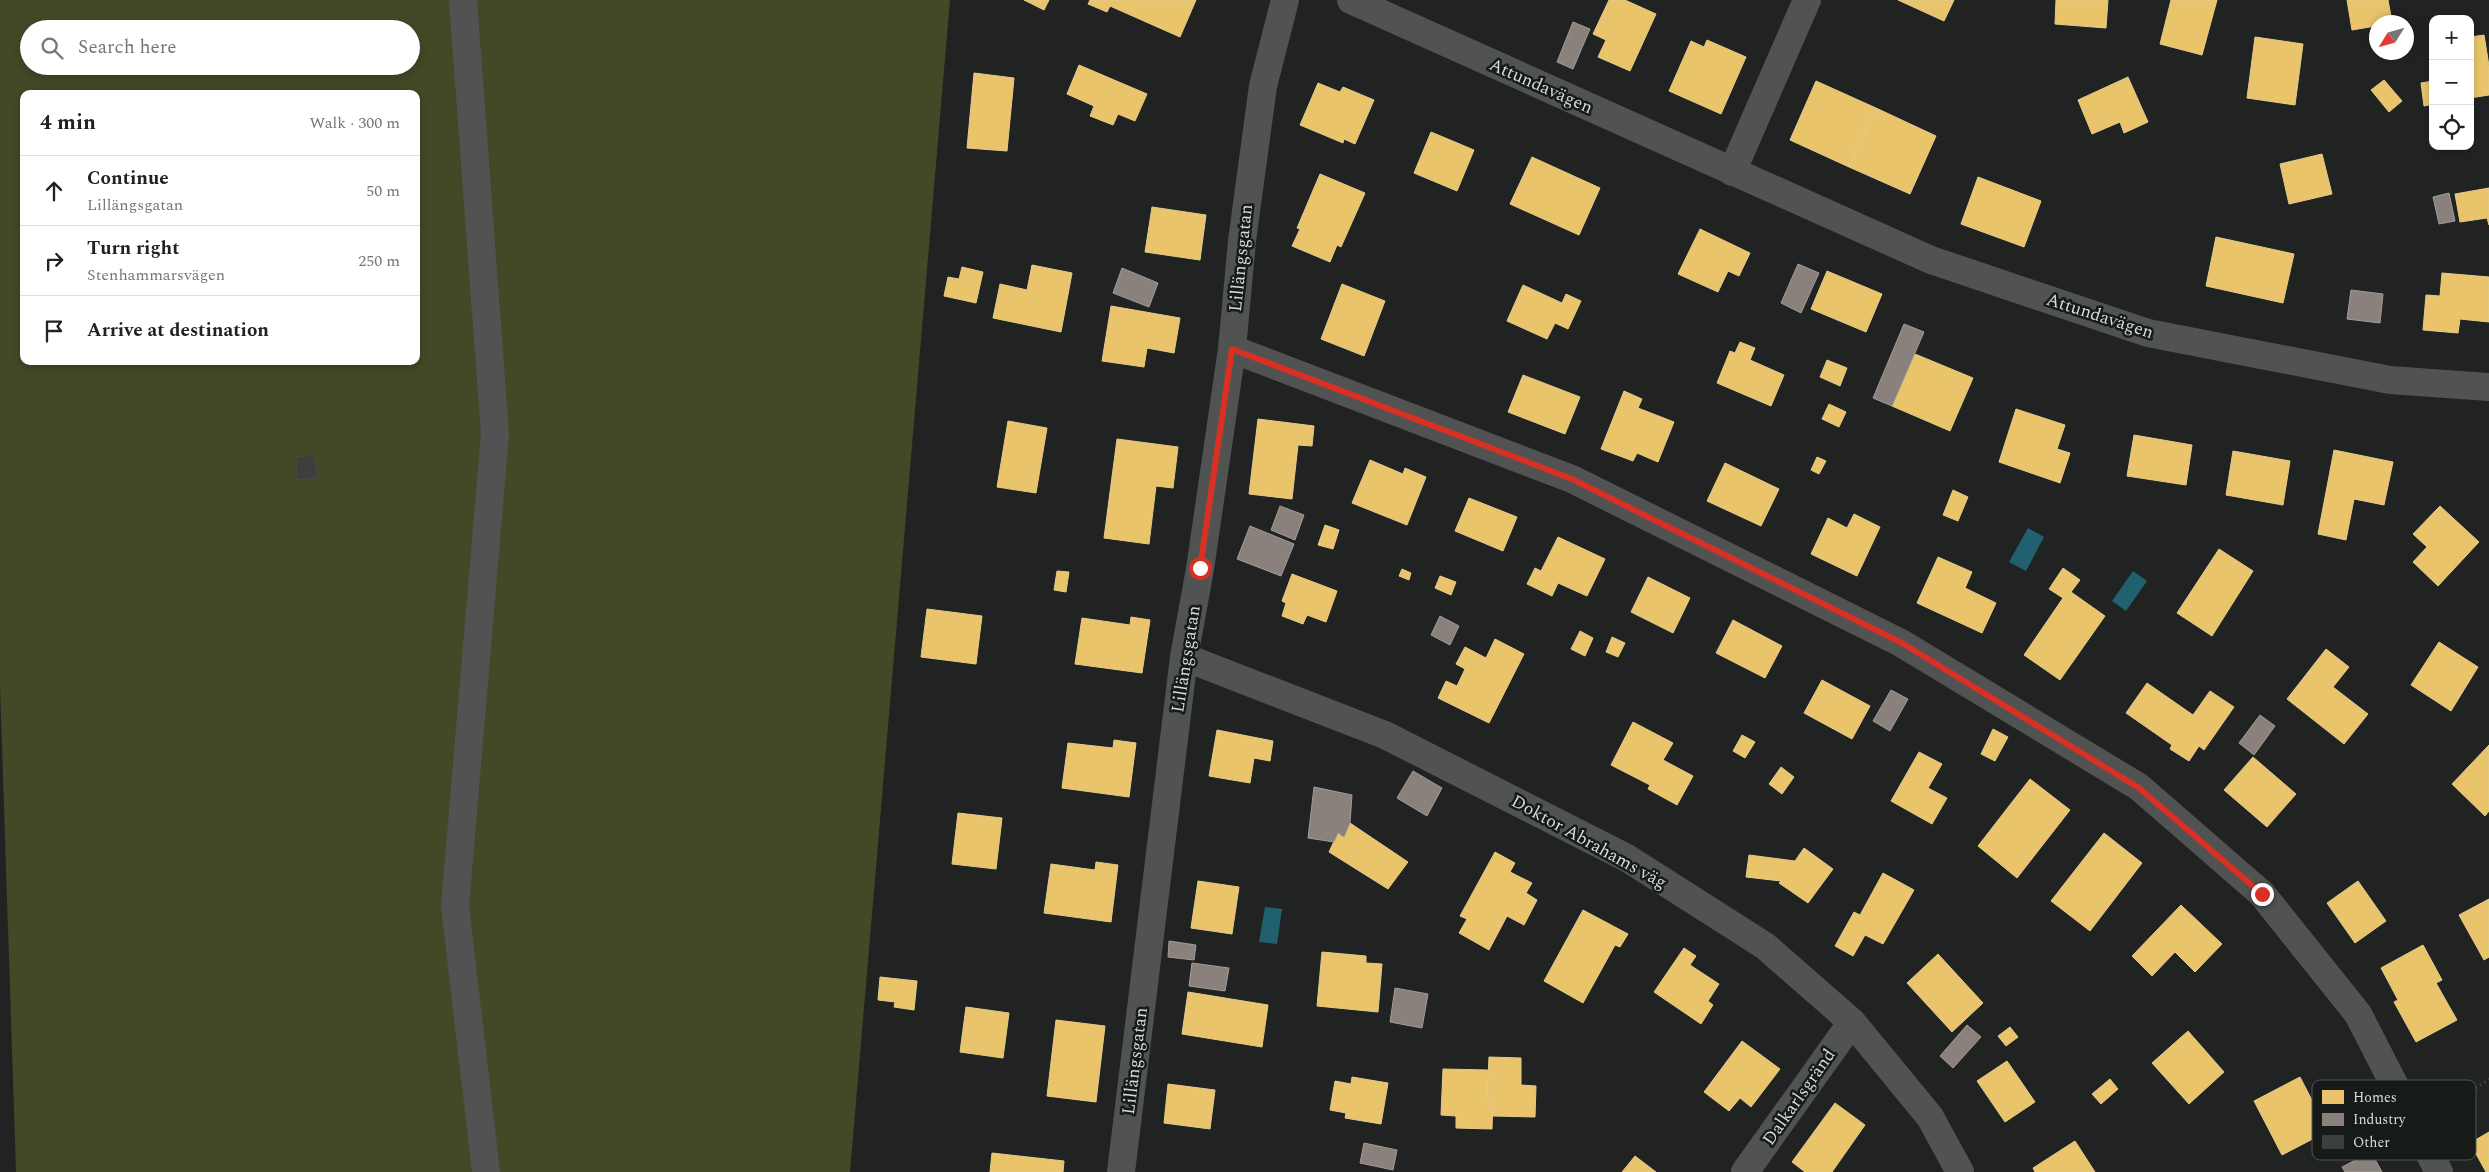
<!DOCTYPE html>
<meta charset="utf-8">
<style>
body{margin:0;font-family:Spectral,serif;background:#f2f2f2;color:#222}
.controls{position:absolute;right:15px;top:15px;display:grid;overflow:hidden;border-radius:10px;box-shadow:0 2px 8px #0003}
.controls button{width:45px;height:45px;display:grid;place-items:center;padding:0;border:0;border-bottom:1px solid #e0e0e0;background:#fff;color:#222;font:25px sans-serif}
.compass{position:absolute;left:2369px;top:15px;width:45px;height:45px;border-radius:50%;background:#fff;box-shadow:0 2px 8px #0003;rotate:233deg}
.stop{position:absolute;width:15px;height:15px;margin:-11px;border:4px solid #d93025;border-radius:50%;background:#fff}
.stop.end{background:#d93025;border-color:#fff;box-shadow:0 1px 5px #0008}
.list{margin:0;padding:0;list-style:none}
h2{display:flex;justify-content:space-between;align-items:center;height:65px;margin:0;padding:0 20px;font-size:21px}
h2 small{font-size:16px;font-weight:400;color:#767676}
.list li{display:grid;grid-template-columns:32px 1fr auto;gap:15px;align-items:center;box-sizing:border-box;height:70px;padding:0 20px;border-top:1px solid #e0e0e0}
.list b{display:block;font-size:19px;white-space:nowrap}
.list p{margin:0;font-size:16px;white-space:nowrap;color:#767676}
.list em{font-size:16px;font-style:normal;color:#767676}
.icon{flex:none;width:28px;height:28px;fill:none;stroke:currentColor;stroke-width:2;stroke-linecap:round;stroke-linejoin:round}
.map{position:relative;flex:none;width:2489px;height:1172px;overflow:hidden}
.search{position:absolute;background:#fff;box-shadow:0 2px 8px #0003;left:20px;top:20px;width:400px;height:55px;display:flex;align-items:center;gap:12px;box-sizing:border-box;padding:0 18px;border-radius:28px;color:#767676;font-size:19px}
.panel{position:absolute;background:#fff;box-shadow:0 2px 8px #0003;left:20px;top:90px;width:400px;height:275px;border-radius:10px}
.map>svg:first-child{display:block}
.green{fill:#434827;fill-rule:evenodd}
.water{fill:#21616f}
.homes{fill:#e9c46a;stroke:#e4cb8b}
.industry{fill:#8a817c;stroke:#a19c98}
.building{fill:#3d3f3d;stroke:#474948}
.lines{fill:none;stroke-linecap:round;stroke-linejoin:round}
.path{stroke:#535454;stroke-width:3;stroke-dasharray:1 4;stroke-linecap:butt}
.minor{stroke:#515352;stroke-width:28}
.route{stroke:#d93025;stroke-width:6}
.labels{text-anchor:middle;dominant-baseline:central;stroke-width:5;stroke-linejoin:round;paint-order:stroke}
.street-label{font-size:18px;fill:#d7dbd9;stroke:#161b19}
.key{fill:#161b19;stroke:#505553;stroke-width:1}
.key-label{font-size:14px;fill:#d7dbd9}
</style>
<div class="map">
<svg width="2489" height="1172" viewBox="0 0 2489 1172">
<rect width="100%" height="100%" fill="#202322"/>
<path class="green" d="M0 0H950L850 1172H16L0 685ZM29 29H411V66H29ZM24 94H416V361H24Z"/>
<path class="water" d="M2028 528 2044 537 2026 571 2009 562Z
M2133 571 2147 581 2126 611 2112 601Z
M1265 907 1282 909 1277 944 1259 942Z"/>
<path class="homes" d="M1024 0H1049L1044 10Z
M1090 0H1196L1180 37 1110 6 1107 12 1088 4Z
M1609 0H1625L1656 14 1630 71 1598 57 1606 40 1593 34Z
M1898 0H1954L1944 21Z
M2056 0H2108L2106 28 2055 24Z
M2171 0H2217L2202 55 2160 44Z
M2347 0H2388L2392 22H2376V26L2352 30Z
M2484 35 2489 66V95L2470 98V37Z
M2255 37 2303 44 2295 105 2247 98Z
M1707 40 1746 57 1721 114 1669 91 1691 41 1704 47Z
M1079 65 1147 94 1135 121 1118 114 1113 125 1090 116 1094 106 1067 94Z
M974 73 1014 78 1007 151 967 148Z
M2128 77 2148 122 2124 133 2120 122 2092 134 2078 100Z
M2384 80 2402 101 2389 112 2371 90Z
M1816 81 1876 108 1849 167 1790 140Z
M2433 81V104L2424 106 2421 83Z
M1318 83 1340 92 1343 87 1374 100 1355 144 1344 139 1343 143 1300 125Z
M1876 108 1936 136 1910 194 1849 167Z
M1431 132 1474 150 1457 191 1414 173Z
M2322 154 2332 194 2289 204 2280 164Z
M1532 157 1600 188 1579 235 1510 204Z
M1320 174 1365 193 1341 247 1337 245 1330 262 1292 246 1300 229 1297 228Z
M1978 177 2041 201 2024 247 1961 224Z
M2489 188V225L2487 218 2460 222 2455 194Z
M1152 207 1206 215 1200 260 1145 252Z
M1700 229 1750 253 1739 276 1728 271 1718 292 1678 274Z
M2216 237 2294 254 2283 303 2206 286Z
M1032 265 1072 273 1061 332 993 318 1000 284 1027 290Z
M962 267 983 272 976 303 944 296 948 277 959 279Z
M1827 271 1882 294 1866 332 1811 309Z
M2442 273 2489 277V322L2460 319 2458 333 2423 330 2426 295 2440 296Z
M1342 284 1385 301 1364 356 1321 339Z
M1523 285 1562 303 1566 294 1581 301 1568 329 1555 323 1547 339 1507 321Z
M1111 306 1180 318 1174 353 1147 348 1144 367 1102 361Z
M1740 342 1755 348 1750 360 1784 375 1771 406 1717 383 1730 351 1735 353Z
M1915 354 1973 378 1950 431 1892 406Z
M1827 360 1847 368 1840 386 1820 377Z
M1523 375 1580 397 1565 434 1508 412Z
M1624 391 1642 399 1638 408 1674 422 1658 462 1637 453 1633 461 1601 449Z
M1829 404 1846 412 1839 427 1822 419Z
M2016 409 2065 425 2057 449 2070 453 2060 483 1999 462Z
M1258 419 1314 426 1312 446 1298 445 1292 499 1249 494Z
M1008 421 1047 428 1036 493 997 487Z
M2134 435 2192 445 2186 485 2127 476Z
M1117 439 1178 447 1173 488 1156 486 1149 544 1104 538Z
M2334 450 2393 462 2384 505 2354 499 2346 540 2318 534Z
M2233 451 2290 461 2283 505 2226 495Z
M1817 457 1826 461 1819 474 1811 470Z
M1370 460 1403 474 1405 468 1426 477 1407 525 1352 503Z
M1725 463 1779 489 1761 526 1707 501Z
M1953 490 1968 497 1958 521 1943 515Z
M1469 498 1517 517 1503 551 1455 531Z
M2440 506 2479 542 2438 586 2413 562 2427 547 2413 534Z
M1854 514 1880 527 1857 576 1811 554 1828 518 1847 528Z
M1325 525 1339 530 1333 549 1318 545Z
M1558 537 1605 559 1587 596 1558 583 1552 596 1527 584 1535 568 1541 571Z
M2219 549 2253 571 2212 636 2177 613Z
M1938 557 1972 572 1965 588 1996 603 1982 633 1917 603Z
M2063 568 2080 580 2071 592 2105 616 2060 680 2024 655 2063 598 2049 589Z
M1402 569 1411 573 1409 580 1399 576Z
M1057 571 1069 572 1066 592 1054 590Z
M1292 574 1337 591 1326 622 1307 615 1303 624 1282 616 1286 603 1282 601Z
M1440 576 1456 582 1451 595 1435 588Z
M1648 577 1690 598 1673 633 1631 612Z
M927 609 982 616 976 664 921 657Z
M1131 617 1150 620 1142 673 1075 664 1082 618 1130 625Z
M1733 620 1782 646 1765 678 1716 653Z
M1580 631 1593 638 1585 656 1571 649Z
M1612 637 1625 643 1618 657 1606 652Z
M1495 639 1524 654 1489 723 1438 698 1446 681 1457 686 1465 669 1456 664 1465 647 1486 658Z
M2439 642 2478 667 2451 711 2411 685Z
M2326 649 2349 667 2333 687 2368 714 2344 744 2287 699Z
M1822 680 1870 706 1852 739 1804 713Z
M2147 683 2193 715 2210 691 2234 707 2204 750 2199 746 2189 761 2170 749 2172 745 2126 713Z
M1633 722 1673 743 1663 760 1693 776 1677 805 1648 789 1650 785 1611 765Z
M1993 729 2008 737 1995 761 1981 754Z
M1217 730 1273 741 1270 761 1254 758 1250 783 1209 776Z
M1742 735 1755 742 1745 758 1733 751Z
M1114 740 1136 743 1129 797 1062 788 1068 743 1113 748Z
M2489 745V811L2485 816 2452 784Z
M1919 752 1942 764 1928 788 1947 798 1932 824 1891 801Z
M2253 757 2296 794 2267 827 2224 790Z
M1781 767 1794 777 1782 794 1769 784Z
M2030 779 2070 810 2017 878 1978 846Z
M958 813 1002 818 996 869 952 864Z
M1350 823 1408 862 1388 889 1329 852 1338 833 1344 837Z
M2104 833 2142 863 2090 931 2051 901Z
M1804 848 1833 869 1808 903 1779 883 1781 881 1746 877 1749 855 1795 861Z
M1495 852 1515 863 1510 872 1532 883 1526 893 1537 900 1524 925 1507 916 1489 950 1459 933 1467 919 1460 916Z
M1096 862 1118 865 1111 922 1044 913 1051 864 1095 870Z
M1883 873 1914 890 1883 944 1865 935 1853 956 1835 946 1854 912 1860 915Z
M1198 881 1239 887 1232 934 1191 928Z
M2358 881 2386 921 2355 943 2327 903Z
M2489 899V957L2484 960 2459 915Z
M2181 905 2222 944 2195 972 2175 952 2152 976 2132 956Z
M1583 910 1628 934 1620 947 1615 945 1583 1003 1544 981Z
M2423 945 2442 980 2436 983 2457 1020 2416 1042 2394 1002 2398 1000 2381 968Z
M1684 948 1696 956 1690 965 1719 984 1708 1001 1713 1005 1701 1024 1654 992Z
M1322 952 1366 956V963L1382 964 1378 1012 1317 1006Z
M1938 954 1983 1003 1952 1032 1907 983Z
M880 977 917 981 914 1010 894 1007 895 1002 878 1000Z
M1188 992 1268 1005 1262 1047 1182 1034Z
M966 1007 1009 1013 1003 1058 960 1052Z
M1056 1020 1105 1026 1096 1102 1047 1096Z
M2010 1027 2018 1037 2006 1046 1998 1036Z
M2188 1031 2224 1072 2189 1104 2152 1063Z
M1742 1041 1780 1069 1751 1107 1740 1098 1729 1111 1704 1092Z
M1489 1057 1521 1058V1085L1536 1086 1535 1117 1493 1116V1097L1487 1096Z
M2007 1061 2035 1102 2005 1122 1977 1081Z
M1443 1069 1488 1070 1487 1096 1493 1097 1492 1129 1456 1128V1116L1441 1115Z
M1352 1077 1388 1083 1381 1124 1345 1118 1346 1113 1330 1110 1335 1081 1351 1084Z
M2300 1077 2328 1131 2282 1155 2254 1101Z
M2110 1079 2118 1089 2101 1104 2092 1094Z
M1168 1084 1215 1090 1210 1129 1164 1123Z
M1835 1103 1865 1125 1832 1172H1805L1792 1162Z
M2489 1132V1172H2486L2470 1143Z
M2075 1141 2095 1172H2035L2033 1168Z
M992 1153 1064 1161 1063 1172H990Z
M1635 1156 1656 1172H1622Z"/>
<path class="industry" d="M1573 22 1590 29 1573 69 1557 62Z
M2449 193 2455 221 2439 224 2433 197Z
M1798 264 1819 273 1801 313 1781 303Z
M1122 268 1158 283 1149 307 1113 293Z
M2351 290 2383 294 2380 323 2347 319Z
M1904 324 1924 332 1892 406 1873 398Z
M1280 506 1304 515 1295 540 1271 530Z
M1250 526 1294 544 1281 576 1237 559Z
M1440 616 1459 626 1450 645 1431 635Z
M1891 690 1908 699 1890 731 1873 721Z
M2260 715 2275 726 2254 755 2239 743Z
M1413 771 1442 788 1427 816 1397 798Z
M1314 787 1352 795 1350 823 1344 837 1338 833 1334 842 1308 838Z
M1169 941 1196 945 1194 960 1168 957Z
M1192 963 1229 968 1225 991 1189 986Z
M1395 988 1428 994 1422 1028 1390 1022Z
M1967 1025 1981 1037 1953 1068 1940 1056Z
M1364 1143 1397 1150 1393 1170 1360 1163Z
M2371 1152 2382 1172H2345L2342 1167Z"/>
<path class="building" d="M315 455 317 478 297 480 296 457Z"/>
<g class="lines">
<path class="path" d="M2445 1120 2465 1096 2489 1079"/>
<path class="minor" d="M463 0 495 434 455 906 486 1172
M1351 0 1931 260 2148 333 2390 380 2489 387
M1732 172 1807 0
M1232 349 1572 479 1901 643 2139 787 2262 894 2358 1014 2439 1172
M1184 657 1385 735 1627 858 1765 946 1852 1022 1930 1117 1960 1172
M1121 1172 1184 657 1200 569 1232 349 1242 241 1263 86 1285 0
M1745 1172 1852 1022"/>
</g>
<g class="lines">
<path class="route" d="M1200 568 1232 349 1572 479 1902 643 2139 788 2262 894"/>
</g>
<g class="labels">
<g class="street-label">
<text transform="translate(1541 86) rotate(24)">Attundavägen</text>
<text transform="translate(1241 258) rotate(-84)">Lillängsgatan</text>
<text transform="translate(2100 316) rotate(18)">Attundavägen</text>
<text transform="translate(1186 659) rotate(-81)">Lillängsgatan</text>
<text transform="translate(1589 842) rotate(29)">Doktor Abrahams väg</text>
<text transform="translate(1135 1061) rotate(-83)">Lillängsgatan</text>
<text transform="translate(1799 1097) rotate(-55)">Dalkarlsgränd</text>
</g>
</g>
<rect x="2312" y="1080" width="164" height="80" rx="8" class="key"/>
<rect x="2322" y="1090" width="22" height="14" fill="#e9c46a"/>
<rect x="2322" y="1113" width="22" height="13" fill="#8a817c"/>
<rect x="2322" y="1135" width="22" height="14" fill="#3d3f3d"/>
<g class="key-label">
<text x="2353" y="1102">Homes</text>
<text x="2353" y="1124">Industry</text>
<text x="2353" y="1147">Other</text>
</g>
</svg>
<div class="controls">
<button>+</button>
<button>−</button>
<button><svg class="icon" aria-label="locate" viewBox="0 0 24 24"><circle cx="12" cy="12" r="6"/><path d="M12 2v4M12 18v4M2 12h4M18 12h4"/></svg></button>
</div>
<svg class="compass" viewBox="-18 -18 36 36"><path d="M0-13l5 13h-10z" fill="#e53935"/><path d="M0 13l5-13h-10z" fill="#767676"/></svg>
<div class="stop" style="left:1200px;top:568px"></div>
<div class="stop end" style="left:2262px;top:894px"></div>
<div class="search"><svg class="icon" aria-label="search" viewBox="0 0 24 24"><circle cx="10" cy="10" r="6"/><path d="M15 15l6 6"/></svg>Search here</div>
<section class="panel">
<h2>4 min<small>Walk · 300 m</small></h2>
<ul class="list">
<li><svg class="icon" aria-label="ahead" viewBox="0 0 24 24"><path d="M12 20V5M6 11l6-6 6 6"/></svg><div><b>Continue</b><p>Lillängsgatan</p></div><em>50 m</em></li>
<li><svg class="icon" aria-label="right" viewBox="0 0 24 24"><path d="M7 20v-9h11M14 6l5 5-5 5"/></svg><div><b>Turn right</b><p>Stenhammarsvägen</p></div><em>250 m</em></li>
<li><svg class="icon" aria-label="arrive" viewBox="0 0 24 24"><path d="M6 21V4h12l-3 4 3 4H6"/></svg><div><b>Arrive at destination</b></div></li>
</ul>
</section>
</div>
